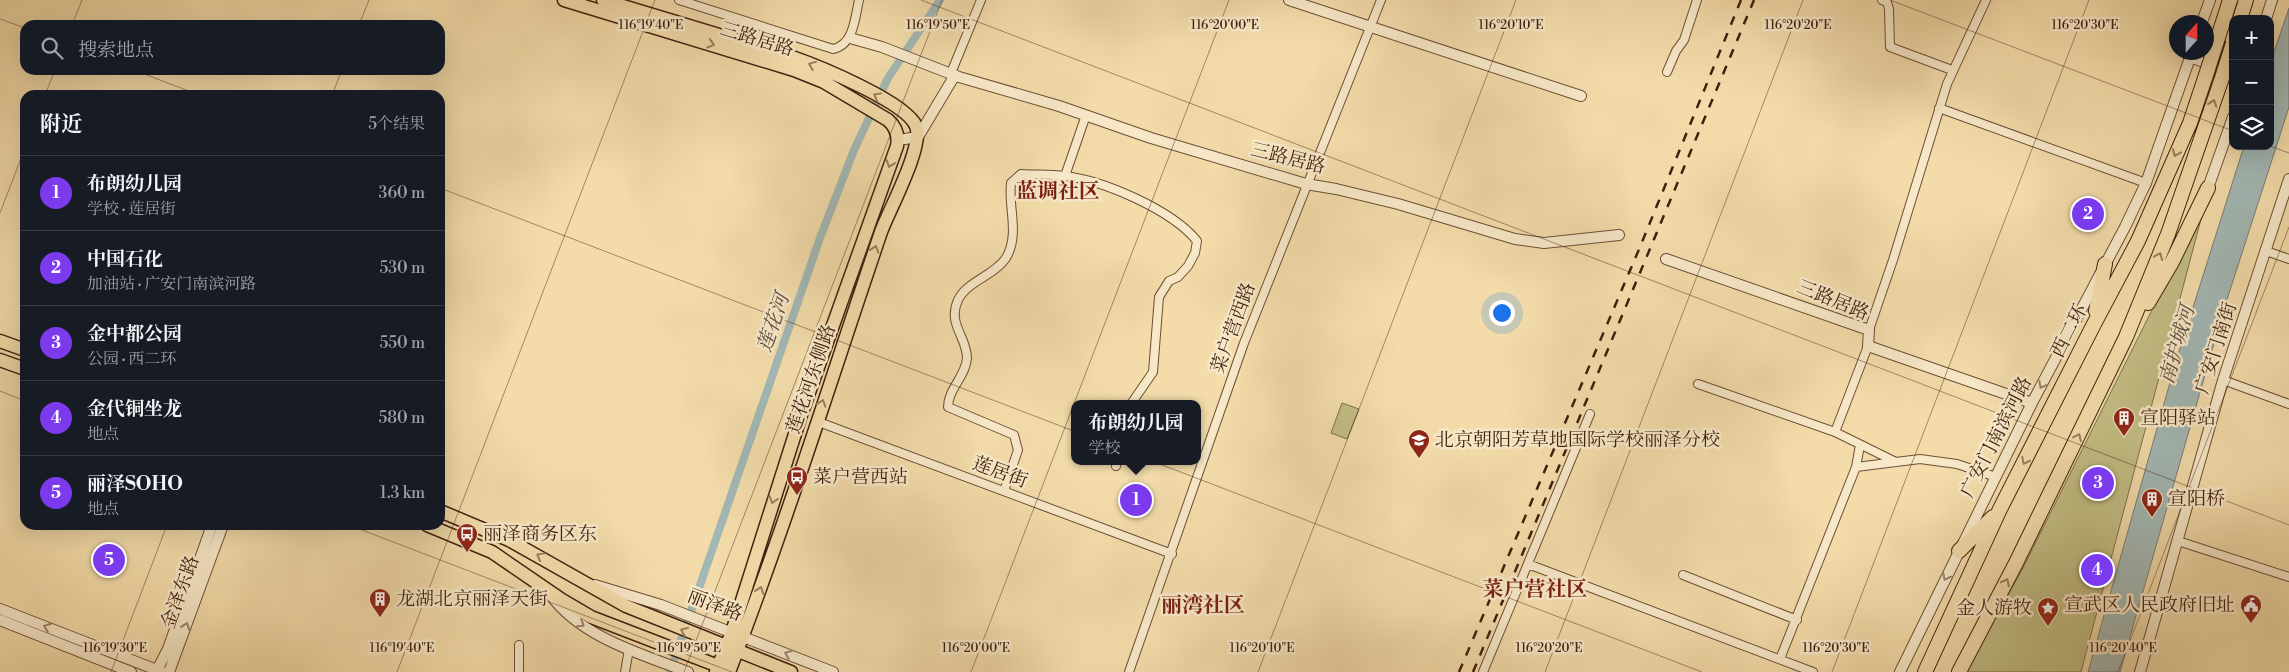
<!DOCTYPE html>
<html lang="zh">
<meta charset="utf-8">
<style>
body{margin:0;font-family:"Libre Bodoni","Noto Serif SC",serif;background:#20242c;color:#f1f3f6}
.controls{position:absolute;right:15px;top:15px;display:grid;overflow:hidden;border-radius:10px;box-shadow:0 5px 20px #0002}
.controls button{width:45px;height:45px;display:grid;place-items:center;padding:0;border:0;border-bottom:1px solid #363941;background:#171b24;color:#f1f3f6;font:25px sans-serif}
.compass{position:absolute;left:2169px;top:15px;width:45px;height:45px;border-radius:50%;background:#171b24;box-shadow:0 5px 20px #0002;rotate:21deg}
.you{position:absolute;left:1501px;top:312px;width:18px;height:18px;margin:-12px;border:4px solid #fff;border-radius:50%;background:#1a73e8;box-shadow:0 0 0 8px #1a73e833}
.badge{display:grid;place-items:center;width:32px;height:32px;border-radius:50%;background:#7c3aed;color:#fff;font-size:16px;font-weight:700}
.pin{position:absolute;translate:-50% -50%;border:2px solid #fff;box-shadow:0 1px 5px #0006}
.popup{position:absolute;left:1071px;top:400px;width:130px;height:65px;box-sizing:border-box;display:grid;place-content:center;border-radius:10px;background:#171b24;filter:drop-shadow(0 1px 4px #0005);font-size:16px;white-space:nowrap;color:#9ea1a6}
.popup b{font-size:19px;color:#f1f3f6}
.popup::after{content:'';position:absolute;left:50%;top:100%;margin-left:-10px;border:10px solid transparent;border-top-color:#171b24}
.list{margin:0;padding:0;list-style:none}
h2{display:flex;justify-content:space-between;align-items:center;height:65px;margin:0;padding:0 20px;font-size:21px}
h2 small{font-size:16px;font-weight:400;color:#9ea1a6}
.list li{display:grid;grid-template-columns:32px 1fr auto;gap:15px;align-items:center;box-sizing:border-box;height:75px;padding:0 20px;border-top:1px solid #363941}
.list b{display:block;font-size:19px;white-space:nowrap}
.list p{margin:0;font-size:16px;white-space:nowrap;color:#9ea1a6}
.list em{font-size:16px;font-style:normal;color:#9ea1a6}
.icon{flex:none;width:28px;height:28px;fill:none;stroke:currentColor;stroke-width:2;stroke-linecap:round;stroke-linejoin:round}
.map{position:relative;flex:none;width:2289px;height:672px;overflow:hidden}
.search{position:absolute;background:#171b24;box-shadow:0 5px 20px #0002;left:20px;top:20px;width:425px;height:55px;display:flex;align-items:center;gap:12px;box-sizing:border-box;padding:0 18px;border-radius:15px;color:#9ea1a6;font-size:19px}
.panel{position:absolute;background:#171b24;box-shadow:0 5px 20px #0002;left:20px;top:90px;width:425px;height:440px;border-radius:15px}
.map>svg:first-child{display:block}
.green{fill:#c2be84;stroke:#816e49}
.water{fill:#a2b8b5;stroke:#7b7b72}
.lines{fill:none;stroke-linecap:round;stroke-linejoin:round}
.canal{stroke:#a2b8b5;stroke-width:8}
.minor-casing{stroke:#6d4e35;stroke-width:10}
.tertiary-casing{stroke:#6d4e35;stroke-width:12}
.primary-casing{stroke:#401f0e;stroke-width:15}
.trunk-casing{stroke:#401f0e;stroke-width:16}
.minor{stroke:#f7e8c8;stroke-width:8}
.tertiary{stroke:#f7e8c8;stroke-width:10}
.primary{stroke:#f3dcaa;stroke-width:12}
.trunk{stroke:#f3dcaa;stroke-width:14}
.rail{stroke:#401f0e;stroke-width:2.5;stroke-dasharray:9 9;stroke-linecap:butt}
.trunk-bridge-casing{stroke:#401f0e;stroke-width:16;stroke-linecap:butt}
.trunk-bridge{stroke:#f3dcaa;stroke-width:14}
.oneway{stroke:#9a7e5c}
.oneway2{stroke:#9c846b}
.ticks{fill:none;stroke:#401f0e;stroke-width:1;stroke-opacity:0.45}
.labels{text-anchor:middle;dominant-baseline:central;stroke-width:5;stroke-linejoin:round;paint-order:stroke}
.street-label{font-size:19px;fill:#401f0e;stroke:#f7e8c8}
.poi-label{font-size:19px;fill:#401f0e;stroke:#f7e8c8;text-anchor:start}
.water-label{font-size:20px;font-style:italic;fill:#5d4d40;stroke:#f7e8c8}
.quarter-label{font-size:21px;font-weight:bold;fill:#7a1f14;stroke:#f7e8c8}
.ticks-label{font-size:12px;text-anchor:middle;fill:#401f0e;stroke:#f7e8c8;stroke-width:5;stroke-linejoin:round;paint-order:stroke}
</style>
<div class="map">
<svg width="2289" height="672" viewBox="0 0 2289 672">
<rect width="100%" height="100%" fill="#f3dcaa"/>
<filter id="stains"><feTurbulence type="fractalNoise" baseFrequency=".004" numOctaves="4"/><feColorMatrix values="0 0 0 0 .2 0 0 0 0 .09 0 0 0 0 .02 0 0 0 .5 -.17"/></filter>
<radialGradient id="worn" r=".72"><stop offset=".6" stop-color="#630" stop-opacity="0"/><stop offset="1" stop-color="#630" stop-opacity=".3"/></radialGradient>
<path class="green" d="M2205 204 2081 672H1964L2023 568Z
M1342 403 1359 409 1347 439 1331 433Z"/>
<path class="water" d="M2289 8V107L2223 312 2120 672H2088L2177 358 2244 146H2270V64Z"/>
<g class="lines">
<path class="canal" d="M670 672 820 238 854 150 888 78 940 0"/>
<g class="minor-casing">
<path id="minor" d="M679 0 833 49C854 45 855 17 859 0
M1882 0 1887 2 1889 9 1890 47 1952 70
M1667 72 1676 51 1684 40 1697 0
M951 73 981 0
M1939 108 2146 183
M1065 176 1086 115
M2266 251 2289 259
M1869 330 1893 260 1947 84 1986 0
M2223 380 2289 404
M1698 384 1835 432 1896 462
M816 421 1172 554
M1835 432 1868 346
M1116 466 1117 461
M1856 467 1860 445
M1004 491 1018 450 1014 435 948 407C948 389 966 376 967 358 967 337 947 324 958 300 967 281 994 276 1006 258 1020 234 1008 208 1011 183L1021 174C1035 175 1050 174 1064 176 1103 180 1172 210 1197 241L1195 253 1188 266 1178 277 1169 281 1159 297 1153 372 1131 404
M2178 541 2289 577
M1528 564 1813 672
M1683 575 1797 620
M1780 659 1856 467 1920 459 1957 464 1996 477
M519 672V645
M625 672 629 649
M1129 672 1244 343 1381 0
M1483 672 1590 414"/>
</g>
<g class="tertiary-casing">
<path id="tertiary" d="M1289 0 1581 96
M2266 19 2272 0
M2202 22 2210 0
M850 38 882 47 959 77 1059 106 1151 138 1306 184 1336 189 1398 204 1515 239 1544 243 1619 235
M2190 57 2233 73
M898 140 918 137 955 75
M2208 188 2233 117
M1666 259 1869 330 1868 346 2032 403
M595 585 661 605 833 672
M550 594C580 637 641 654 688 672
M0 609 162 672
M0 620 131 672
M156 672 168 649 212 525
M169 672 223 525
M1900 672 2032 403 2125 227 2146 183 2192 52
M2140 672 2223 380 2289 179"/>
</g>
<g class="primary-casing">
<path id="primary" d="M564 0 794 70 824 82 888 120C896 127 899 135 897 146L801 415 732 632 716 672
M603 0 792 57C818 66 906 102 916 126 924 146 889 210 881 232 831 379 785 527 729 672
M0 341 25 350
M0 360 25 369
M440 511 509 540 626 606 791 672
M427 525 492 552 562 600 591 617 726 669"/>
</g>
<g class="trunk-casing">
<path id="trunk" d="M2240 19 2246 0
M2148 303 2172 262 2208 188
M2096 311 2105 264
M1959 551 1993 517
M1925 672 2000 509 2094 324 2138 241 2190 123 2206 75
M1959 672 2016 563 2126 337 2168 234 2221 81"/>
</g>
<use href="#minor" class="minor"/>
<use href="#tertiary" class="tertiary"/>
<use href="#primary" class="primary"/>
<use href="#trunk" class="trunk"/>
<path class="rail" d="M1459 672 1640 247 1741 0
M1473 672 1754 0"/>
<g class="trunk-bridge-casing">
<path id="trunk-bridge" d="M2206 75 2230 0
M2221 81 2233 43"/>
</g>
<use href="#trunk-bridge" class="trunk-bridge"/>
</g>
<defs><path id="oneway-chevron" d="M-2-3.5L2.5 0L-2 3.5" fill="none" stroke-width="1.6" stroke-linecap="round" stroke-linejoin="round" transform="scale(1.25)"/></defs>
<g class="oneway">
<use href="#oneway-chevron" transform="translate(711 44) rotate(17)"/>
<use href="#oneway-chevron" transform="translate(812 65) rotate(-158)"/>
<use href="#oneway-chevron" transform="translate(877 96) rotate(-151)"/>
<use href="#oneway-chevron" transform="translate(2213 103) rotate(-71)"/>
<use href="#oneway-chevron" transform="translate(2176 153) rotate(113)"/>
<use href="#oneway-chevron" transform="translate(890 164) rotate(110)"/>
<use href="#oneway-chevron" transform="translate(875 249) rotate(-71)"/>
<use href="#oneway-chevron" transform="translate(2159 256) rotate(-68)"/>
<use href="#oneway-chevron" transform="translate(822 403) rotate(-71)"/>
<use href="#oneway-chevron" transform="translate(2078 437) rotate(-64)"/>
<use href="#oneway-chevron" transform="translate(2025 461) rotate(117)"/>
<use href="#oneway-chevron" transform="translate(773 500) rotate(108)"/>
<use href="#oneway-chevron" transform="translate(540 556) rotate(-151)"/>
<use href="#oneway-chevron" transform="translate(2006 582) rotate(-63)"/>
<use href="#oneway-chevron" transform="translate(760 590) rotate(-70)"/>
<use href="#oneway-chevron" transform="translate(684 631) rotate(-158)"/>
</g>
<g class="oneway2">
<use href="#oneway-chevron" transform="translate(2042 385) rotate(118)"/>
<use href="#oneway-chevron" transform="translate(1946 577) rotate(116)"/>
<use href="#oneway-chevron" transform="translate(581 624) rotate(32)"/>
<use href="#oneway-chevron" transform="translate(186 626) rotate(-70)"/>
<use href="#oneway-chevron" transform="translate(47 627) rotate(-159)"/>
<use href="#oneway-chevron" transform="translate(788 654) rotate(-158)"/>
</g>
<path class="ticks" d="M921 0 2289 525M1890 0 2233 131M0 19 25 28M72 25 82 0M359 25 369 0M134 70 199 95M45 95 55 70M332 95 342 70M2270 146 2289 153M440 188 1702 672M0 213 25 148M0 391 25 401M349 525 732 672M111 672 167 525M397 672 655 0M684 672 942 0M971 672 1229 0M1258 672 1516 0M1545 672 1803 0M1832 672 2089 0M2118 672 2289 227"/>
<defs>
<g id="building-pin" transform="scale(1.125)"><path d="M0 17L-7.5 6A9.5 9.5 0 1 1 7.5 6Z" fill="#8f2418" stroke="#f7e8c8"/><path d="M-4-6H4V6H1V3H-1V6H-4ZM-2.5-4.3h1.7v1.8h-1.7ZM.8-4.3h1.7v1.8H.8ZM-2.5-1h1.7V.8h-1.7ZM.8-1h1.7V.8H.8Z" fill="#fff"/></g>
<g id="school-pin" transform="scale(1.125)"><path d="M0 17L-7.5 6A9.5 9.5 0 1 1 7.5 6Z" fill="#8f2418" stroke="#f7e8c8"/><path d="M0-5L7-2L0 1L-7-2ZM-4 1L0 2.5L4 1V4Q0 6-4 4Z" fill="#fff"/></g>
<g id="bus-pin" transform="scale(1.125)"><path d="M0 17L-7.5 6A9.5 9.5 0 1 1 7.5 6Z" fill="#8f2418" stroke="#f7e8c8"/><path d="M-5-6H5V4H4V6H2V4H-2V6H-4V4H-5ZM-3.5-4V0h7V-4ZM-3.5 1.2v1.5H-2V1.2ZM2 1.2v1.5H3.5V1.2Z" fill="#fff"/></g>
<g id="civic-pin" transform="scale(1.125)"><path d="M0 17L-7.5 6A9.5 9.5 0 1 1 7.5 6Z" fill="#8f2418" stroke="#f7e8c8"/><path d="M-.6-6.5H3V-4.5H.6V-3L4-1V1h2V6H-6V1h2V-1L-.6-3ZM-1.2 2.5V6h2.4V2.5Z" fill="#fff"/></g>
<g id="sight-pin" transform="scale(1.125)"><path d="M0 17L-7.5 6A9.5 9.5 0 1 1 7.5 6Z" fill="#8f2418" stroke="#f7e8c8"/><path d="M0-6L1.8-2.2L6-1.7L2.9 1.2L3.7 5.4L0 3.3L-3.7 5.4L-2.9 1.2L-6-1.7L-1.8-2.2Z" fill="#fff"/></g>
</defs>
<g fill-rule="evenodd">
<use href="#building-pin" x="2124" y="418"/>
<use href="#school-pin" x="1419" y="440"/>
<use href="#bus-pin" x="797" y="477"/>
<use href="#building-pin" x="2152" y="499"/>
<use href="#bus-pin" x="467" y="534"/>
<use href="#building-pin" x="380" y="599"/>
<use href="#civic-pin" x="2251" y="605"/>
<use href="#sight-pin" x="2048" y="608"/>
</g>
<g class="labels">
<g class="street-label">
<text transform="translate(757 39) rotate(17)">三路居路</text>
<text transform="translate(1288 158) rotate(14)">三路居路</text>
<text transform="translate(1833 300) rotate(22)">三路居路</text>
<text transform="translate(1233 328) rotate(-70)">菜户营西路</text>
<text transform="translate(2069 331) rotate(-63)">西二环</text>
<text transform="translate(2216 348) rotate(-72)">广安门南街</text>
<text transform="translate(811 379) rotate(-71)">莲花河东侧路</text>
<text transform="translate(1996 437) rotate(-63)">广安门南滨河路</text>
<text transform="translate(1000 472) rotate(20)">莲居街</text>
<text transform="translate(180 592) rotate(-70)">金泽东路</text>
<text transform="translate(715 605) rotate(21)">丽泽路</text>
</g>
<g class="poi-label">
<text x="2140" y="418">宣阳驿站</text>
<text x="1435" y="440">北京朝阳芳草地国际学校丽泽分校</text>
<text x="813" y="477">菜户营西站</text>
<text x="2168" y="499">宣阳桥</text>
<text x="483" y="534">丽泽商务区东</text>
<text x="396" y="599">龙湖北京丽泽天街</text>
<text x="2235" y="605" text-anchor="end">宣武区人民政府旧址</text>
<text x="2032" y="608" text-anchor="end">金人游牧</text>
</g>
<g class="water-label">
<text transform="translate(774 323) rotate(-71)">莲花河</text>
<text transform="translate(2178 345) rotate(-74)">南护城河</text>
</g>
<g class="quarter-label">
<text x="1058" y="192">蓝调社区</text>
<text x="1535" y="590">菜户营社区</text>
<text x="1203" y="606">丽湾社区</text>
</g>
</g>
<g class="ticks-label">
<text x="651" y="29">116°19'40"E</text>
<text x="938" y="29">116°19'50"E</text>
<text x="1225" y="29">116°20'00"E</text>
<text x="1511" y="29">116°20'10"E</text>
<text x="1798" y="29">116°20'20"E</text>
<text x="2085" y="29">116°20'30"E</text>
<text x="115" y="652">116°19'30"E</text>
<text x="402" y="652">116°19'40"E</text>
<text x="689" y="652">116°19'50"E</text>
<text x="976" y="652">116°20'00"E</text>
<text x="1262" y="652">116°20'10"E</text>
<text x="1549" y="652">116°20'20"E</text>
<text x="1836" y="652">116°20'30"E</text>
<text x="2123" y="652">116°20'40"E</text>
</g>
<rect width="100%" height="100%" filter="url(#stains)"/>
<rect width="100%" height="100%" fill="url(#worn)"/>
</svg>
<div class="controls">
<button>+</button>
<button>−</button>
<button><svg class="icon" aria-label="layers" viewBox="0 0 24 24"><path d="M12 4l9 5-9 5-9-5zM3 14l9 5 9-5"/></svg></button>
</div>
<svg class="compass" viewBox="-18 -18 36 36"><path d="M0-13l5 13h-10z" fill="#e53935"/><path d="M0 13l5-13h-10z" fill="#9ea1a6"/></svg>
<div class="you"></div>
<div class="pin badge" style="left:1136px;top:500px">1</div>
<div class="popup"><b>布朗幼儿园</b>学校</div>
<div class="pin badge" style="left:2088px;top:214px">2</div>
<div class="pin badge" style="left:2098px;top:483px">3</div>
<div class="pin badge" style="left:2097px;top:570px">4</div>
<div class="pin badge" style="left:109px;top:560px">5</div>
<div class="search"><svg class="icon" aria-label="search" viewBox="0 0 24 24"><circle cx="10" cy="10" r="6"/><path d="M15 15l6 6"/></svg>搜索地点</div>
<section class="panel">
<h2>附近<small>5个结果</small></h2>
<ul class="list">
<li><span class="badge">1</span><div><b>布朗幼儿园</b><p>学校 · 莲居街</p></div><em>360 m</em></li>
<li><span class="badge">2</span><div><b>中国石化</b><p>加油站 · 广安门南滨河路</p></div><em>530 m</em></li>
<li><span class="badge">3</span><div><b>金中都公园</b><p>公园 · 西二环</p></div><em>550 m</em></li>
<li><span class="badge">4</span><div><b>金代铜坐龙</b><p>地点</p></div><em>580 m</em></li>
<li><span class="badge">5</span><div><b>丽泽SOHO</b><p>地点</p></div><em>1.3 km</em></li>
</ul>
</section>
</div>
